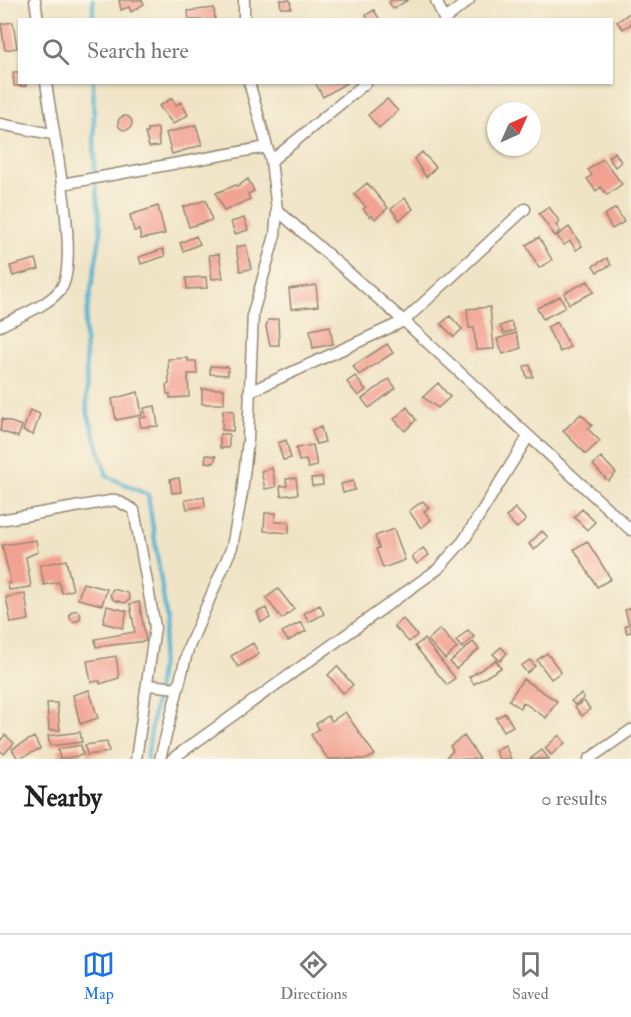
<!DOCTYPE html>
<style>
body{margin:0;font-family:"IM FELL Double Pica",serif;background:#f2f2f2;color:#222}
.compass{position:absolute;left:487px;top:102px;width:54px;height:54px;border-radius:50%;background:#fff;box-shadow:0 2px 4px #0004;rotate:45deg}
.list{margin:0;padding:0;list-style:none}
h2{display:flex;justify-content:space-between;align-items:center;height:78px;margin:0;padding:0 24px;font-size:26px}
h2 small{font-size:20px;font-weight:400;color:#767676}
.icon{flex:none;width:33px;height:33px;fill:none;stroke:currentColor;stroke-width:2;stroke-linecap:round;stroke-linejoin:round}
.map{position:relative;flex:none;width:631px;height:759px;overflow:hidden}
.search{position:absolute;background:#fff;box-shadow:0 2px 4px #0004;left:18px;right:18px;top:18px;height:66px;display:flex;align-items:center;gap:15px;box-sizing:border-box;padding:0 21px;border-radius:0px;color:#767676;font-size:22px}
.sheet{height:174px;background:#fff}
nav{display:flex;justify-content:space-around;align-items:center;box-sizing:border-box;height:84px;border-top:2px solid #e0e0e0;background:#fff;font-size:16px;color:#767676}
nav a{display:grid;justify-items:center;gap:3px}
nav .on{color:#1a73e8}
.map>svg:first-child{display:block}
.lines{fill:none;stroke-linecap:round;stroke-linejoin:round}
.stream{stroke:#52b3d1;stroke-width:4}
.building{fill:#f2a293}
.minor-casing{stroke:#968772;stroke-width:13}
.minor{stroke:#fff;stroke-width:10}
</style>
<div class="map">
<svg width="631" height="759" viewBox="0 0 631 759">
<rect width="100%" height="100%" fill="#fcf5e5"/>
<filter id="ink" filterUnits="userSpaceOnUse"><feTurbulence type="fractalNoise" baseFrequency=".0167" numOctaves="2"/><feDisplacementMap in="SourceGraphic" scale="12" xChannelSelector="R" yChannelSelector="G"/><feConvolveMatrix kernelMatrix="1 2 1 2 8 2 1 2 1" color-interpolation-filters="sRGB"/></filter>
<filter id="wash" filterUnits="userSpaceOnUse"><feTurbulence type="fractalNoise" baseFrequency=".008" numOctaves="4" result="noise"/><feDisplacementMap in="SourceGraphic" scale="24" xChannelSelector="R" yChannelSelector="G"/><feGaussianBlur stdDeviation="1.35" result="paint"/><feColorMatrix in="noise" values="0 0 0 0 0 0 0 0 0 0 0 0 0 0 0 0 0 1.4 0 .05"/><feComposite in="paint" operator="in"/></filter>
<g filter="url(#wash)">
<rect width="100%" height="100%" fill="#f0e4c6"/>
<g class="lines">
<path class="stream" d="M93 0V20
M93 82 95 178 101 232 85 324 87 411 107 476 148 495 167 621 147 759"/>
</g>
<g id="blocks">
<path class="building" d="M119 0H142L144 4 131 12 129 7 121 10Z
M280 0H290L291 8H281Z
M392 0H408L393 9 389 2Z
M214 8 215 20H189L188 11Z
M374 10 380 20H368L366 15Z
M631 12V24L623 29 617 22Z
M13 22 17 48 5 50 1 24Z
M13 72H20V82H26V86H14Z
M315 82H348L323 97Z
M172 98 176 105 181 102 188 115 173 124 159 106Z
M387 99 398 111 379 128 368 115Z
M118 123a7 7 0 1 1 14 0a7 7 0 1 1-14 0Z
M196 125 202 145 172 154 166 133Z
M158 128 159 146 149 147 145 133H148V129Z
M422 152 436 167 426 177 414 159Z
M615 152 621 162 615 167 608 157Z
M603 159 622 184 607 195 601 187 596 191 587 179 592 175 588 170Z
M248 179 254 191 248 194 250 199 224 211 216 193 236 185 237 187Z
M367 183 388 208 375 219 372 215 370 217 363 209 366 207 354 194Z
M405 198 413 209 400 220 391 209Z
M206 200 212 220 189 227 183 207Z
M158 206 165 234 141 239 139 230 134 231 130 215Z
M549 207 560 222 556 225 560 231 555 236 539 214Z
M616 208 624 222 612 229 604 215Z
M244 218 248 230 235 234 231 222Z
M569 227 582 246 576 250 570 241 564 245 557 236Z
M196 236 200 244 183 251 180 243Z
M539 237 552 260 539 268 526 245Z
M246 245 251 269 240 271 236 247Z
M163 249 165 256 141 264 139 257Z
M219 254 223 278 212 279 209 255Z
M607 258 611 265 597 272 593 266Z
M36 259 39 269 13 276 10 266Z
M206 277 207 288 187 289 186 278Z
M588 281 594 292 569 304 564 293Z
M316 285 318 306 291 309 289 289Z
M560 296 566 307 543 319 537 308Z
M490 307 494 349 476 350 474 328H469L467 309Z
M450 316 462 329 454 337 441 324Z
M278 319 279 345H270L266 327 268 320Z
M511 322 515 330 504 334 500 326Z
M557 322 570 347 560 352 547 327Z
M330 326 333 344 313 348 310 330Z
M516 333 521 348 503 354 497 339Z
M387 344 393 353 359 375 353 366Z
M188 358V361H196L197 374H188L189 397 170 398V394H167L166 385 169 384 168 359Z
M530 365 533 377 527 378 524 366Z
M210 366 228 367V375L210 374Z
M355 376 366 390 358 396 347 382Z
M389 379 396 388 369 408 362 399Z
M438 383 450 397 438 408 423 397Z
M202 389H224V404H202Z
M138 392 142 415 116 420 112 399Z
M155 406 158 426 141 427 139 418 146 417 144 408Z
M407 407 416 420 405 431 394 419Z
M30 410 40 414 33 435 23 431Z
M223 410 234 411 233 431 222 430Z
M581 414 592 425 588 429 600 441 586 454 563 431Z
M2 419 22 426 18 437 0 431Z
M321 427 325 442 316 444 312 430Z
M220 434H229V448H220Z
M286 440 291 458 283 460 278 443Z
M313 445 317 466 308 468 306 460 299 461 296 448Z
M206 455 216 456 214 463 205 462Z
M601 457 616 473 608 481 593 465Z
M272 468 276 487 265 489 261 471Z
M322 477 323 485 312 486 311 478Z
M179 478 181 492 172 493 170 479Z
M296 478 298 494 281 496 280 486H287L286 479Z
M353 481 355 490 343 493 341 484Z
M204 497 205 506 187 509 185 500Z
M423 501 429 508 424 511 431 520 421 528 409 511Z
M515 508 526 520 517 528 506 517Z
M582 509 595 522 587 530 574 517Z
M265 513H276L275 522H289V533L264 531Z
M394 529 405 560 383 568 376 549 379 548 375 536Z
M542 531 548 537 534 550 529 544Z
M36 540 38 552 26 557 31 587 9 590 8 583H11L2 545Z
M587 541 611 579 597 587 574 549Z
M423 548 429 555 417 564 412 557Z
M66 560 73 590 62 593 59 582 44 585 40 565Z
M83 583 107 589 102 605 78 599Z
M113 589 128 593 130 599 125 603 114 600 110 595Z
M278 589 294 609 282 619 266 598Z
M25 594 29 620 11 623 6 597Z
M139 602 146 641 96 647 95 639 135 632 130 604Z
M320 605 324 614 309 622 304 613Z
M107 606 127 611 123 628 103 623Z
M266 608 270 618 261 622 257 612Z
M631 608V632L627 633 625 626 629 624 625 610Z
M69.5 616a5.5 5.5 0 1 1 11 0a5.5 5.5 0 1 1-11 0Z
M403 619 417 635 409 642 394 626Z
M301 622 306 631 288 641 282 632Z
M440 629 457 648 445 659 428 640Z
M468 630 474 637 462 648 456 641Z
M424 639 455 678 447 685 415 646Z
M473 642 479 649 456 669 450 662Z
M253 643 259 654 238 667 231 656Z
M501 647 507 653 500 661 493 654Z
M547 653 561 672 551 679 537 660Z
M116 656 119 678 100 684V681L91 682 87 661Z
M496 660 501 668 474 684 469 677Z
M530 660 535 666 527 673 521 666Z
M337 666 353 685 343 693 328 675Z
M523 679 557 701 546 718 523 702 520 708 509 700Z
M89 690 98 718 80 724 73 695Z
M581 694 584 698 575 705 571 701Z
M584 701 590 709 582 716 575 707Z
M47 703H57L60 730H49Z
M345 712 375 755 368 759H328L311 735 319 729 316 724 328 716 332 721Z
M505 713 513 726 504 731 496 718Z
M80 732 82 742 50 746 48 736Z
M5 735 14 743 4 754 0 750V741Z
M559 735 565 743 551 755 545 748Z
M464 736 480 759H449L447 756 453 751 450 746Z
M34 737 40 749 18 759 12 749Z
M107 742 109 752 87 755 85 745Z
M81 745 83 755 60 759 58 749Z
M505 745 511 759H499L495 750Z
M542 750 549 759H530Z"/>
</g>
</g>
<g filter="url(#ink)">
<use href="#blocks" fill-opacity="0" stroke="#968772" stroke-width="1.5"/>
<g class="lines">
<g class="minor-casing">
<path id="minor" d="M35 0 38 20
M436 0 444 19
M244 20V0
M444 20 469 0
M0 124 52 134
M271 161 367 82
M62 184 267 147
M277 210 404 321 631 530
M0 326C18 316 51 305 62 287 80 256 51 123 46 82
M249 392 404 321 525 209
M0 520 116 500 134 510 155 627 136 759
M149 685 177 688
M160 759 188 649 232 547 242 493 248 440 253 313 275 235 277 210 271 161 249 82
M172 759 438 569 464 540 528 437
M589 759 631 730"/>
</g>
<use href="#minor" class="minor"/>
</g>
</g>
</svg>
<svg class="compass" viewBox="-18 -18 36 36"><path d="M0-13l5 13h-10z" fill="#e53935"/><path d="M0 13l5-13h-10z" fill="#767676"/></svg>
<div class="search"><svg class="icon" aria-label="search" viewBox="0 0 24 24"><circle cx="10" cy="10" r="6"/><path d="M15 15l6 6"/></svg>Search here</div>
</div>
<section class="sheet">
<h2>Nearby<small>0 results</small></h2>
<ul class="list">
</ul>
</section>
<nav>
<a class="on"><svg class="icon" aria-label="map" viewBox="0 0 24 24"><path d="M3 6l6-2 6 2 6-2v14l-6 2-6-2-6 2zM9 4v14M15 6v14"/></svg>Map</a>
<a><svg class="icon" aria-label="directions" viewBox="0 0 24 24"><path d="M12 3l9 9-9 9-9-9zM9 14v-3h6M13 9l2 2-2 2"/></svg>Directions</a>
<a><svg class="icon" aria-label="saved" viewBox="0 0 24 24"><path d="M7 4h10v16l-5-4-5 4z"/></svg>Saved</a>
</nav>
